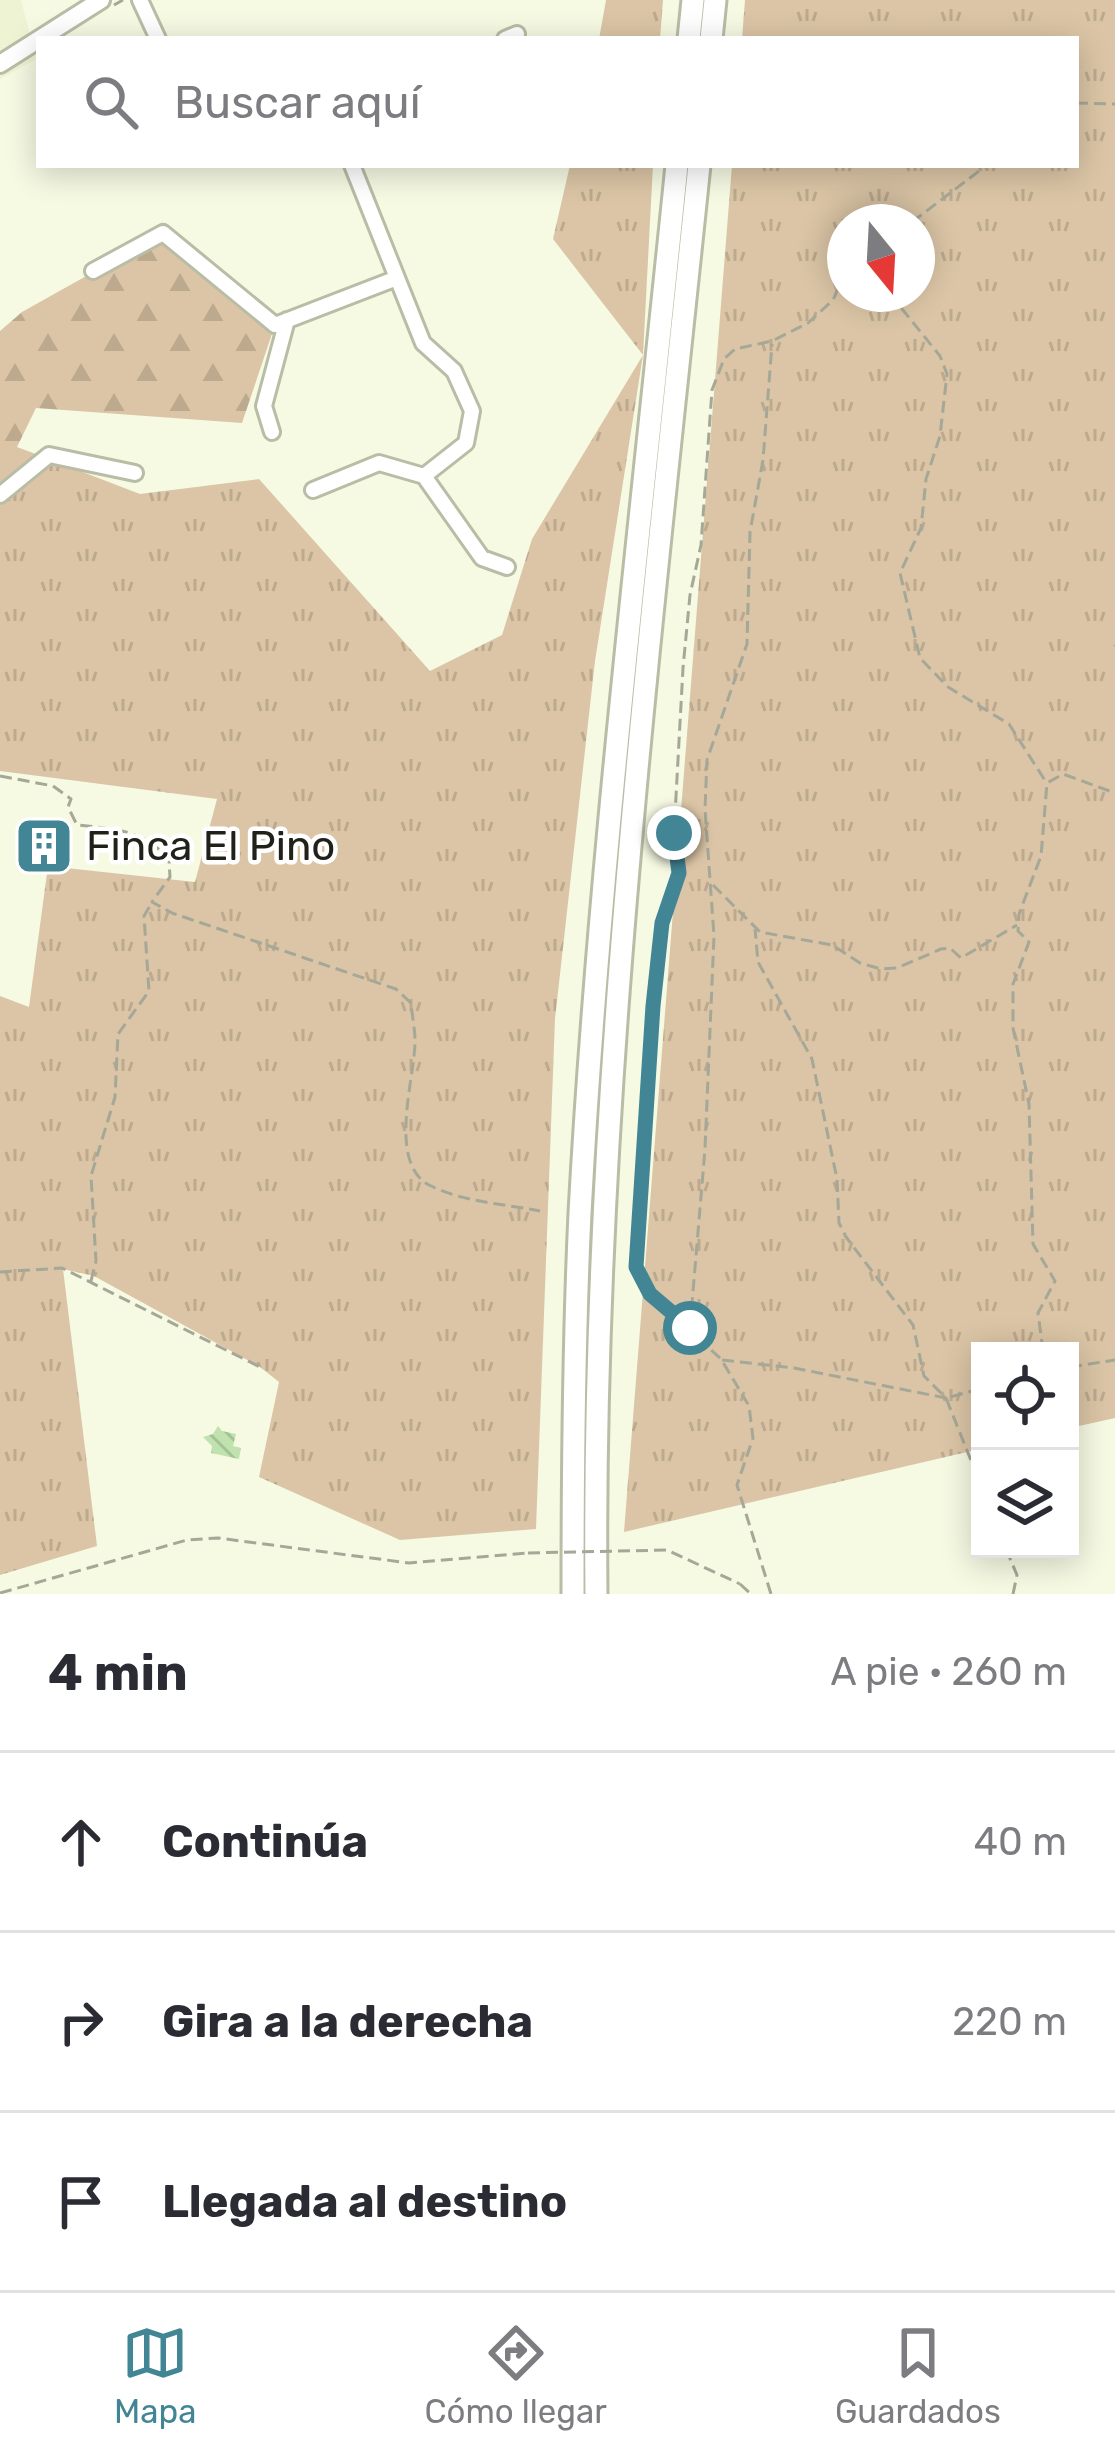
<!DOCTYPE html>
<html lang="es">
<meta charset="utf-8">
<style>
body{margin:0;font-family:Rubik,sans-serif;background:#f2f2f3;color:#2b2b33}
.controls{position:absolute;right:36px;bottom:36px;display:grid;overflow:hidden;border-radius:0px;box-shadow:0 6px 30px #0003}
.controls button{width:108px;height:108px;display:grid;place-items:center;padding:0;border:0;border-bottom:3px solid #e1e1e2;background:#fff;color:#2b2b33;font:60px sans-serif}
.compass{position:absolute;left:827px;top:204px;width:108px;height:108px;border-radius:50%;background:#fff;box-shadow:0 6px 30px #0003;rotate:162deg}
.stop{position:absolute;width:36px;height:36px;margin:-27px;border:9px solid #428595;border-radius:50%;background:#fff}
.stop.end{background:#428595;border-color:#fff;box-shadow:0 3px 12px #0008}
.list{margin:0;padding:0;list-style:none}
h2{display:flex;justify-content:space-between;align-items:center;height:156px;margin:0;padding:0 48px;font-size:51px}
h2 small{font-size:39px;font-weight:400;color:#7c7c81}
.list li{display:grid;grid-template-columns:78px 1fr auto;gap:36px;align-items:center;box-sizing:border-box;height:180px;padding:0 48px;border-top:3px solid #e1e1e2}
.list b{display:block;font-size:45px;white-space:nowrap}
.list em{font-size:39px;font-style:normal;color:#7c7c81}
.icon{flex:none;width:66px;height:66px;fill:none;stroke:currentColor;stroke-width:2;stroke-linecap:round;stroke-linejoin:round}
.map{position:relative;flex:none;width:1115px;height:1594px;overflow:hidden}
.search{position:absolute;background:#fff;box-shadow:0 6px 30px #0003;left:36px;right:36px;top:36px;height:132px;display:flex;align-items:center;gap:30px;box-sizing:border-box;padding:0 42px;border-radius:0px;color:#7c7c81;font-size:45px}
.sheet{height:696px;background:#fff}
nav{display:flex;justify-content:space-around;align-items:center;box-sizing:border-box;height:168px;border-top:3px solid #e1e1e2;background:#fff;font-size:33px;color:#7c7c81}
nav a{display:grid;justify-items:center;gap:6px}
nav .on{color:#428595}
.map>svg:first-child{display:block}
.built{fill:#edf3d3}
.grass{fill:url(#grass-tufts);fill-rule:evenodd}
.forest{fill:url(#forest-firs)}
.building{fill:url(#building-back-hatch)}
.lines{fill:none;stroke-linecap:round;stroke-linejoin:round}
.minor-casing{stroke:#b9bda6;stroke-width:20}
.major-casing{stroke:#b9bda6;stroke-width:22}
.highway-casing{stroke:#b9bda6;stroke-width:27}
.path{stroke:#a5a897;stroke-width:3;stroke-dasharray:12 6;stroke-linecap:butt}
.minor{stroke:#fff;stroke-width:14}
.major{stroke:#fff;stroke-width:16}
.highway{stroke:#fff;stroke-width:21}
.path-bridge{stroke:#a5a897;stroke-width:3;stroke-dasharray:12 6;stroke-linecap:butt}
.route{stroke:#428595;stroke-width:15}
.labels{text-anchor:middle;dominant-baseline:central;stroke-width:9;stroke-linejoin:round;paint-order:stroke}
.poi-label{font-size:42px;fill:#202119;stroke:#fff;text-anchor:start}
</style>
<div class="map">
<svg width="1115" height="1594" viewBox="0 0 1115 1594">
<defs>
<pattern id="grass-tufts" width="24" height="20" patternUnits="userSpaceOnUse" patternTransform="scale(3)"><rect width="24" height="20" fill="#dbc5a6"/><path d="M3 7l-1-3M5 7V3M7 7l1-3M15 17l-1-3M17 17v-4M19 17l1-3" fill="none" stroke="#bca98e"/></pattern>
<pattern id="forest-firs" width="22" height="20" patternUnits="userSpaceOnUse" patternTransform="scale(3)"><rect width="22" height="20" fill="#dbc5a6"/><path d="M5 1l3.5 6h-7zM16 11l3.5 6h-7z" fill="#bca98e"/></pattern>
<pattern id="building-back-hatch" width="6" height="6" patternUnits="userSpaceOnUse" patternTransform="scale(3)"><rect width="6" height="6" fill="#bfe2af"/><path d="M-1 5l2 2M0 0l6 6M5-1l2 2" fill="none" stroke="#a4c296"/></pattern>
</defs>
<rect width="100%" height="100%" fill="#f6fae3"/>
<path class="built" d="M0 0H21L36 59 0 79Z"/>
<path class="grass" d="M606 0H663L660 39H599Z
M745 0H1115V1418L1070 1428V1351H980V1449L624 1532 732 165H1076V39H742ZM845 222H917V294H845Z
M570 165H653L643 355 595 661 555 1019 536 1529 400 1540 259 1477 279 1382 260 1367 94 1276 63 1269 97 1546 0 1575V996L29 1007 48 866 195 882 217 799 0 771V493L41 456 140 494 259 479 430 671 502 635 532 539 643 355 553 239Z"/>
<path class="forest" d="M163 233 275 325 242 423 36 408 17 447 41 456 0 493V331L22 312Z"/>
<path class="building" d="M40 826 54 830 52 839 61 841 58 857 51 855 48 866 31 862 33 853 26 851 30 833 39 835Z
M218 1426 222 1431 236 1434 233 1446 241 1448 239 1459 211 1453 212 1446 203 1437 213 1434Z"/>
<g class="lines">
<g class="minor-casing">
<path id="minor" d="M140 0 158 39
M505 39 517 34
M352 165 423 343 454 371 472 411 466 443 424 476
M93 271 163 233 275 325 397 278
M272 432 264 406 287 320
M313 490 379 463 424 476 482 558 507 567
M0 495 49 455 135 473"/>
</g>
<g class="major-casing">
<path id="major" d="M0 64 101 0"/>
</g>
<g class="highway-casing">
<path id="highway" d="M689 39 693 0
M711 39 715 0
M573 1594C573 1467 574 1340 580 1213 599 863 642 514 677 165
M596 1594C591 1116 650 640 699 165"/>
</g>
<path class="path" d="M114 5 123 0
M1076 103 1115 104
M912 222 987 165
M890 294 940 356 947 374 940 436 926 479 921 528 900 573 920 658 948 687 1009 724 1046 782
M1115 645V646
M0 776 53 786 71 799 68 807 77 825C113 829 144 829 169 860L170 877 152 902 172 913 396 989 411 1003C412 1015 415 1029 415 1041 415 1078 387 1162 429 1185 462 1202 504 1204 540 1211
M713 885 760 932 832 945 860 963 881 969 897 968 941 949 950 948 961 958 1017 925
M0 1272 62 1268 260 1367
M91 1281 96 1261 91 1176 115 1097 118 1034 149 991 144 916 151 904
M690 1327 705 1149 714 936 705 809 707 760 747 644 750 532 763 460 772 344
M1043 1351 1038 1313 1055 1281 1033 1244 1029 1104 1013 1028V984L1029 942 1018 931 1019 914 1041 856 1047 783 1063 774 1115 793
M722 1360 794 1368 946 1398 924 1376 913 1325 846 1237 839 1223 837 1179 812 1059 758 962 755 929
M1070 1367 1115 1360
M980 1389 946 1398 980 1483
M1006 1549 1017 1575 1013 1594
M740 1584 751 1594
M0 1593 187 1540 218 1538 409 1563 528 1553
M771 1594 737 1485 753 1438 749 1406 721 1359 650 1294 636 1267 653 1006 662 923 679 873 674 833 683 668 690 595 701 545 712 390 724 359 735 349 772 341 808 323 833 300 845 273"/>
<use href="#minor" class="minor"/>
<use href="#major" class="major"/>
<use href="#highway" class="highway"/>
<path class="path-bridge" d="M528 1553 667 1550 740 1584"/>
</g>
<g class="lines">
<path class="route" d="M674 833 679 873 662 923 653 1006 636 1267 650 1294 690 1328"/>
</g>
<defs>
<g id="building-square" transform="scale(3)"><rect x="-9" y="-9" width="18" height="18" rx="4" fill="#428595" stroke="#fff"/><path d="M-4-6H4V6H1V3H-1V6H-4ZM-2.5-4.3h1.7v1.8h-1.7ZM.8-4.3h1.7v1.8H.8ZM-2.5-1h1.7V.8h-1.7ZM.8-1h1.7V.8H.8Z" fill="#fff"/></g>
</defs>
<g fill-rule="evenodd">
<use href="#building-square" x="44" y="846"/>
</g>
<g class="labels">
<g class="poi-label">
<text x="86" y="846">Finca El Pino</text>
</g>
</g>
</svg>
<div class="controls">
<button><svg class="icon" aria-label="locate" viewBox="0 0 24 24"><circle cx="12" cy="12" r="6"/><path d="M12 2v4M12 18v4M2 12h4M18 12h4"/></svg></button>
<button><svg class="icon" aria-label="layers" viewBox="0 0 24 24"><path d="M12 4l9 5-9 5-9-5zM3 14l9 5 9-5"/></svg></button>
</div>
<svg class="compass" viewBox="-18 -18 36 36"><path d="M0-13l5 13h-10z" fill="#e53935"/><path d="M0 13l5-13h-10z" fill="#7c7c81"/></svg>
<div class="stop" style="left:690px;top:1328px"></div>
<div class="stop end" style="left:674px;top:833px"></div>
<div class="search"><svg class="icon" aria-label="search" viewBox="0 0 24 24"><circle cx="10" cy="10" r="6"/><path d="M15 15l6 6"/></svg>Buscar aquí</div>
</div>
<section class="sheet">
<h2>4 min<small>A pie · 260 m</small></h2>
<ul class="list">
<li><svg class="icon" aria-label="ahead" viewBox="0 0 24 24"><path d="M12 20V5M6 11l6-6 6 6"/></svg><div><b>Continúa</b></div><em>40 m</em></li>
<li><svg class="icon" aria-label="right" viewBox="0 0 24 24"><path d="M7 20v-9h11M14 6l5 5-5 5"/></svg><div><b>Gira a la derecha</b></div><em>220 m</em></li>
<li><svg class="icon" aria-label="arrive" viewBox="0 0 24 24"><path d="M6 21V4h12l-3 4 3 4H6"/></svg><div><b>Llegada al destino</b></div></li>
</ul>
</section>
<nav>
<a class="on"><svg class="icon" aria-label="map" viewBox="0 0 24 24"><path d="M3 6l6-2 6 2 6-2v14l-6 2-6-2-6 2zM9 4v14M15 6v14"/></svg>Mapa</a>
<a><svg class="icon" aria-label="directions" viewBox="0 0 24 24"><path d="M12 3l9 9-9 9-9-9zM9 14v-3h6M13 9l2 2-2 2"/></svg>Cómo llegar</a>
<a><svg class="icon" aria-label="saved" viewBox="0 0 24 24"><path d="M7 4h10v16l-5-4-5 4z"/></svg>Guardados</a>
</nav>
